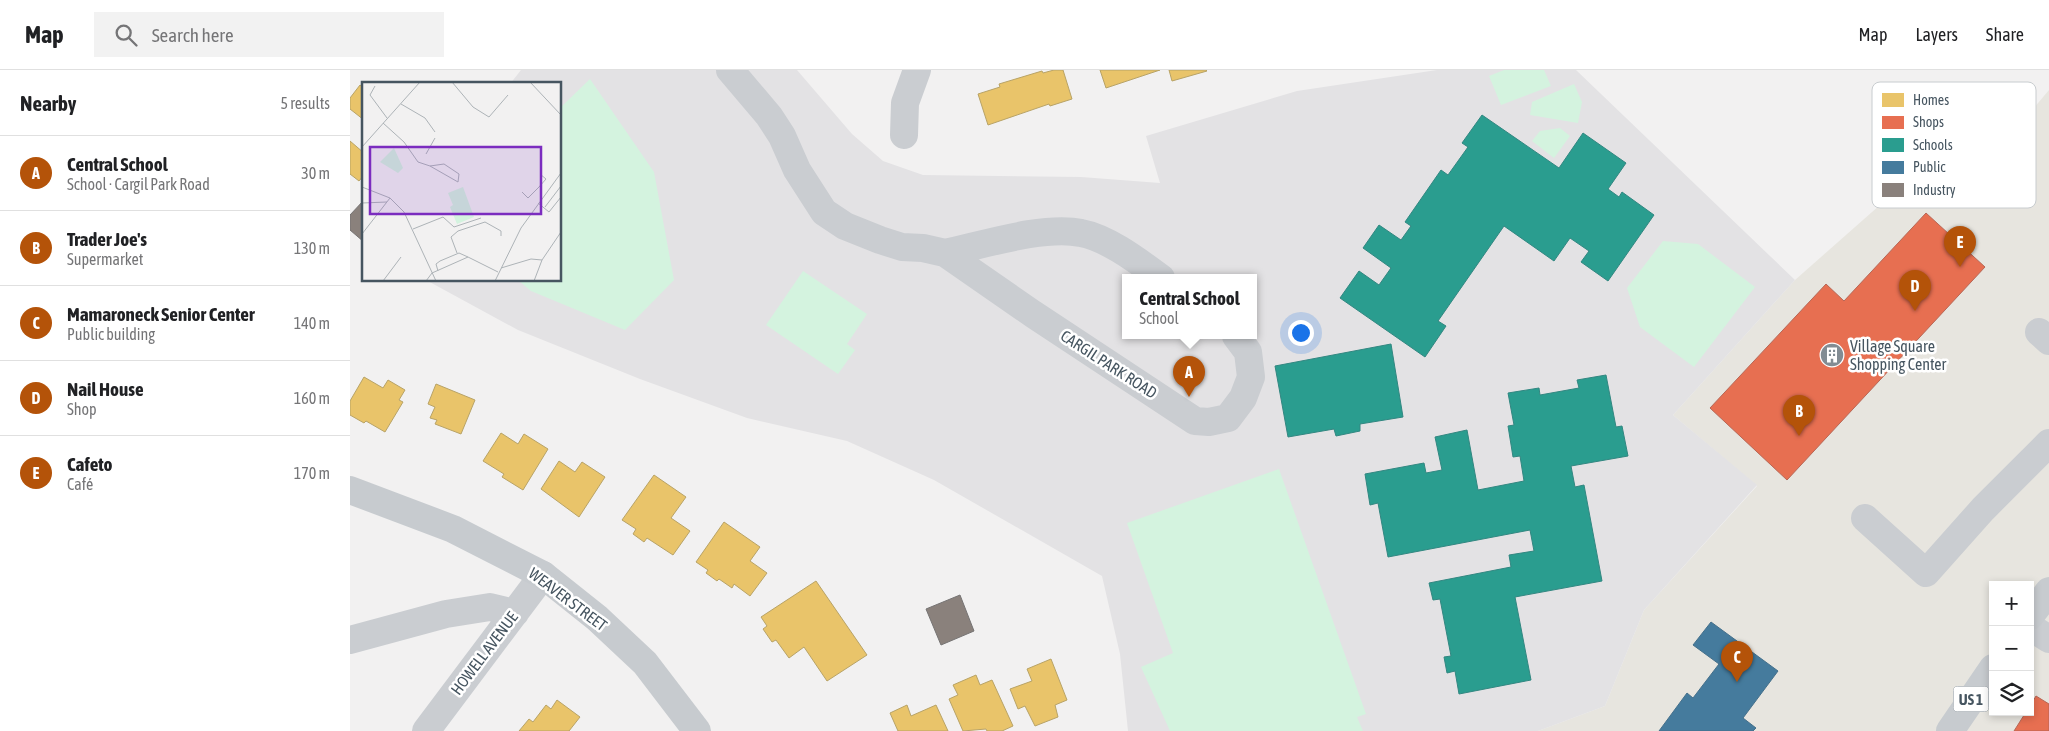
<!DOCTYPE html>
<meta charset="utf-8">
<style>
body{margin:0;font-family:"Asap Condensed",sans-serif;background:#f2f2f2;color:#202124}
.controls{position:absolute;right:15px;bottom:15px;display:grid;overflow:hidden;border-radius:0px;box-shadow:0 2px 8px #0003}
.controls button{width:45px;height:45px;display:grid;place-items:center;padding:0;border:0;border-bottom:1px solid #e0e0e0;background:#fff;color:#202124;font:25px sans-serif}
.you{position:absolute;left:950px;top:262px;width:18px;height:18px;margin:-12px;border:4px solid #fff;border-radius:50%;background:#1a73e8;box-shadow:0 0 0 8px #1a73e833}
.badge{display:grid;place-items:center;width:32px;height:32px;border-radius:50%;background:#b45309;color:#fff;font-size:16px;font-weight:700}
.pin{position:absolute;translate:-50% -41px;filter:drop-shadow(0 1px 2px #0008)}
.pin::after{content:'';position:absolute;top:26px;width:18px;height:15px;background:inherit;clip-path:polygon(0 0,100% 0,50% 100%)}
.popup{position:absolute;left:772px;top:204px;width:135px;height:65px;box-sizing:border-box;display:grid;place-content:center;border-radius:0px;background:#fff;filter:drop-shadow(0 1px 4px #0005);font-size:16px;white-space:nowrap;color:#757577}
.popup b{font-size:19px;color:#202124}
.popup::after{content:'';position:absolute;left:50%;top:100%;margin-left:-10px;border:10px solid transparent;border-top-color:#fff}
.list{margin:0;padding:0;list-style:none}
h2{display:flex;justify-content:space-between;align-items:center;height:65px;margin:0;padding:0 20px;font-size:21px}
h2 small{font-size:16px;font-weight:400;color:#757577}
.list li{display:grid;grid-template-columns:32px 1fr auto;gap:15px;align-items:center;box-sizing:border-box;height:75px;padding:0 20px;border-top:1px solid #e0e0e0}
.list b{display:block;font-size:19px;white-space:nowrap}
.list p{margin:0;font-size:16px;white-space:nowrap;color:#757577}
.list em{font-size:16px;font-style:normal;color:#757577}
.icon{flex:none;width:28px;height:28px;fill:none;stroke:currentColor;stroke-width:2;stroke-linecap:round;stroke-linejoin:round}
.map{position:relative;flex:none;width:1699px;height:661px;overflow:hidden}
header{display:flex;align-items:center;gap:30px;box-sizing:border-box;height:70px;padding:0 25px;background:#fff;border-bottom:1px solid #e0e0e0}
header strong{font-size:24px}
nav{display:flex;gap:28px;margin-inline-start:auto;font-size:18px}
.search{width:350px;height:45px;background:#f2f2f2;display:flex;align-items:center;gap:12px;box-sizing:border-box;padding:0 18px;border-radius:0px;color:#757577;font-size:19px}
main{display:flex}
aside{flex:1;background:#fff}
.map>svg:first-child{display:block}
.commercial{fill:#e7e5df;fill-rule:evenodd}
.education{fill:#e3e2e4;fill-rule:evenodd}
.green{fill:#d4f3df}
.homes{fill:#e9c46a;stroke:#b8a367}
.shops{fill:#e76f51;stroke:#b76756}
.schools{fill:#2a9d8f;stroke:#328781}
.public{fill:#457b9d;stroke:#45708b}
.industry{fill:#8a817c;stroke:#767474}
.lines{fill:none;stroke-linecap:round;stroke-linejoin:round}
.minor{stroke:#cacdd1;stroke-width:28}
.major{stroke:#c7cbcf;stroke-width:28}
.labels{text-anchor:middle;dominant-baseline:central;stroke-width:5;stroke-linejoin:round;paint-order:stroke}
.shield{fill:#fff;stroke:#7e8890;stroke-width:1}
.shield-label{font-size:15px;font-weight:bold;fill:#465560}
.poi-label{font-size:16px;fill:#465560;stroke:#fff;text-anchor:start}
.street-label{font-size:16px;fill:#465560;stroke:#fff}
.inset-road{fill:none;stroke:#adb3b7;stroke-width:1}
.view{fill:#7b2cbf;fill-opacity:0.15;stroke:#7b2cbf;stroke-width:2.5}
.inset-edge{fill:none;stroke:#465560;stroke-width:2.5}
.key{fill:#fff;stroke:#c8cccf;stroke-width:1}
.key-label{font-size:14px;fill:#465560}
</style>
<header>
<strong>Map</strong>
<div class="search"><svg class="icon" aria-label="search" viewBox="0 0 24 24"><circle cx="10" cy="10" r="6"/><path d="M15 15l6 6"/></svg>Search here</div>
<nav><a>Map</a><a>Layers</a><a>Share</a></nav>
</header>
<main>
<aside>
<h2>Nearby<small>5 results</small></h2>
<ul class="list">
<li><span class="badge">A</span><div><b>Central School</b><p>School · Cargil Park Road</p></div><em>30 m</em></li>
<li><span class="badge">B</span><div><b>Trader Joe's</b><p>Supermarket</p></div><em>130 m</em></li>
<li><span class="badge">C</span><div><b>Mamaroneck Senior Center</b><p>Public building</p></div><em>140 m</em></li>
<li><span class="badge">D</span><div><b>Nail House</b><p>Shop</p></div><em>160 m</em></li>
<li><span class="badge">E</span><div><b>Cafeto</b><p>Café</p></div><em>170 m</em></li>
</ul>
</aside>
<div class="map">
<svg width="1699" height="661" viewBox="0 0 1699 661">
<rect width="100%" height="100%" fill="#f2f1f1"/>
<path class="commercial" d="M1699 20V661H1188L1255 636 1294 540 1407 416 1323 345 1445 210 1624 52 1651 77ZM1643 515H1680V642H1643Z"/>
<path class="education" d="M171 0H447L502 64 533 91 573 105 731 107 810 113 796 66 947 21 1087 0H1226L1445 210 1323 345 1407 415 1294 540 1255 636 1188 661H778L770 584 752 506 584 410 497 371 397 348 290 309 168 260 76 210H210V14H160ZM775 208H903V266H775Z"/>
<path class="green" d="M1154 0H1194L1201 16 1151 35 1139 6Z
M240 9 304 102 324 210 275 260 181 221 168 210H210V38Z
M1224 14 1232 32 1228 53 1180 45 1182 32Z
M1210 58 1220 66 1204 88 1182 71 1190 61Z
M1313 171 1348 174 1405 217 1344 297 1290 257 1277 218Z
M453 201 517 244 497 274 505 280 488 304 416 255Z
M929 399 1016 644 1007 647 1013 661H820L791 597 823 583 777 453Z"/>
<path class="homes" d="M704 0H713L722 29 700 36 699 34 638 55 628 24 650 17 649 14 692 1 693 3Z
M750 0H810L756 18Z
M819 0H856L857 1 822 11Z
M10 15 14 18V50L0 39V28Z
M0 71 14 83V105L9 111 0 104Z
M14 307 33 318 38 310 55 320 49 330 53 332 35 362 16 351 14 353 0 345V331Z
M86 314 125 330 111 364 85 354 87 350 80 348 85 337 78 334Z
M151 363 168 374 174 364 198 379 173 420 152 407 154 404 133 391Z
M209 391 225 402 232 392 255 407 229 447 191 419Z
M304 405 336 427 321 448 340 461 323 485 297 468 294 472 283 464 286 459 272 450Z
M374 452 410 477 400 491 417 503 400 526 384 514 382 518 369 509 367 511 356 503 358 500 346 492Z
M466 511 517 585 477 611 454 577 439 588 426 570 422 572 413 559 417 556 411 547Z
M701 589 717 630 705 635 708 647 685 656 675 636 668 639 660 619 682 611 677 599Z
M626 605 630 615 642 610 663 656 652 661H637L636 659 613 661 599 629 608 625 603 615Z
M207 630 230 647 219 661H169L179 649 183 652 196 635 201 639Z
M557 635 561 646 586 635 598 661H548L540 643Z"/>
<path class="shops" d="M1576 143 1635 197 1437 410 1360 338 1476 214 1494 231Z
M1686 626 1699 634V661H1664L1676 642H1680V636Z"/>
<path class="schools" d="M1132 45 1209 98 1233 63 1276 93 1258 119 1269 127 1272 122 1304 145 1258 211 1231 192 1239 181 1220 168 1204 191 1154 156 1088 251 1096 256 1075 287 990 228 1009 201 1029 215 1041 198 1013 178 1029 155 1051 170 1061 156 1055 152 1091 100 1098 105 1118 77 1112 73Z
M1041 274 1053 347 1010 354V361L986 366 984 359 938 367 925 296Z
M1256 305 1266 357 1272 356 1278 386 1221 396 1225 417 1234 415 1252 511 1165 527 1181 610 1109 624 1105 601 1097 603 1094 587 1101 586 1090 529 1083 530 1079 513 1161 497 1159 485 1184 481 1180 460 1038 487 1028 433 1020 435 1015 404 1074 393 1076 403 1092 400 1085 367 1117 360 1128 420 1174 411 1170 386 1163 387 1158 356 1164 355 1158 323 1189 318 1190 325 1229 318 1227 310Z"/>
<path class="public" d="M1361 552 1428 601 1393 648 1406 658 1403 661H1309L1337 623 1343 628 1369 594 1343 575Z"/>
<path class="industry" d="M14 130V172L0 160V145Z
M610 525 624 561 591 575 576 539Z"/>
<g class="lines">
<path class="minor" d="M380 0 419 46 432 66 447 100 474 142 495 156 530 170 552 177 573 178 595 183
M554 65 555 33 567 0
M811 208C789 192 758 168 731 163 695 155 632 175 595 183L683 244 845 351 859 352 878 348 893 328 901 307 898 282 886 266
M1689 262 1699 271
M1515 448 1576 503 1633 439 1699 373
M1680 557 1699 569
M0 570 96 544 140 537 165 543
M76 661 193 505"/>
<path class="major" d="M0 420 103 459 193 505 247 548 295 593 347 661
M1680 546 1699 521
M1600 661 1643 598"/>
</g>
<defs>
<g id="building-disc" transform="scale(1.25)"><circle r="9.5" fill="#828c93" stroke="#fff"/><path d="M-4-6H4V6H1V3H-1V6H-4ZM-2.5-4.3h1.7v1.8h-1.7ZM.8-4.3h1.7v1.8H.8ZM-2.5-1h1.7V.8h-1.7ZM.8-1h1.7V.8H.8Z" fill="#fff"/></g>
</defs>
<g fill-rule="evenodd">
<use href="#building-disc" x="1482" y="285"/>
</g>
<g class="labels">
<rect class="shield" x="1603.5" y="616.5" width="35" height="25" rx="4"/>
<g class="shield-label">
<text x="1621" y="629">US 1</text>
</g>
<g class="poi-label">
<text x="1500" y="276">Village Square<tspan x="1500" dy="18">Shopping Center</tspan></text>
</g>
<g class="street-label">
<text transform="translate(759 294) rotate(33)">CARGIL PARK ROAD</text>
<text transform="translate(218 529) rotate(37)">WEAVER STREET</text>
<text transform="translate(134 583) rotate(-53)">HOWELL AVENUE</text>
</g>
</g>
<g transform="translate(12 12)">
<rect width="199" height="199" fill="#f2f1f1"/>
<path d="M32 66 41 86 36 91 18 80ZM101 105 112 135 95 142 88 125 91 123 86 111Z" fill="#d4f3df"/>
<path class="inset-road" d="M90 0 111 25 127 35 146 13M168 0 199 33M13 4 8 13 25 36M39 22 63 36 73 50M21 41 42 60 56 80 68 84M0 65 58 0M64 72 73 56M82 82 97 92 96 100 68 84ZM0 105 28 116 42 130 74 199M160 110 166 116 177 105 184 97 178 92M0 121 25 120M176 121 187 130 199 115M183 125 199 104M51 147 81 135 92 145 119 136M0 152 28 116M95 171 89 155 96 149 123 140 139 149V154M139 186 169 177 180 178 199 150M76 189 74 182 78 179 97 171 106 175M21 199 39 175M64 199 70 191 106 175 136 190M133 199 159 146 199 91M172 199 180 178"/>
<path class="view" d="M8 65H179V132H8Z"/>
<rect width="199" height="199" class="inset-edge"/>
</g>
<rect x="1522" y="12" width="164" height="126" rx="8" class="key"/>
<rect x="1532" y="23" width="22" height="14" fill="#e9c46a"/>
<rect x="1532" y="46" width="22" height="13" fill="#e76f51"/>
<rect x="1532" y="68" width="22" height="14" fill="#2a9d8f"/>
<rect x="1532" y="91" width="22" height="13" fill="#457b9d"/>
<rect x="1532" y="113" width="22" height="14" fill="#8a817c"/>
<g class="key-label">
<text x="1563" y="35">Homes</text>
<text x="1563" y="57">Shops</text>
<text x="1563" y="80">Schools</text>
<text x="1563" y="102">Public</text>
<text x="1563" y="125">Industry</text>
</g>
</svg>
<div class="controls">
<button>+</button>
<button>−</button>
<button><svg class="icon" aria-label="layers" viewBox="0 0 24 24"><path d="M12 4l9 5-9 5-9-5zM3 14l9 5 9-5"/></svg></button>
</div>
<div class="you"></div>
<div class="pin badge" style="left:839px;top:327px">A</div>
<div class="popup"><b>Central School</b>School</div>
<div class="pin badge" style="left:1449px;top:366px">B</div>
<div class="pin badge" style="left:1387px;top:612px">C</div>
<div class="pin badge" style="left:1565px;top:241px">D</div>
<div class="pin badge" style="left:1610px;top:197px">E</div>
</div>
</main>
